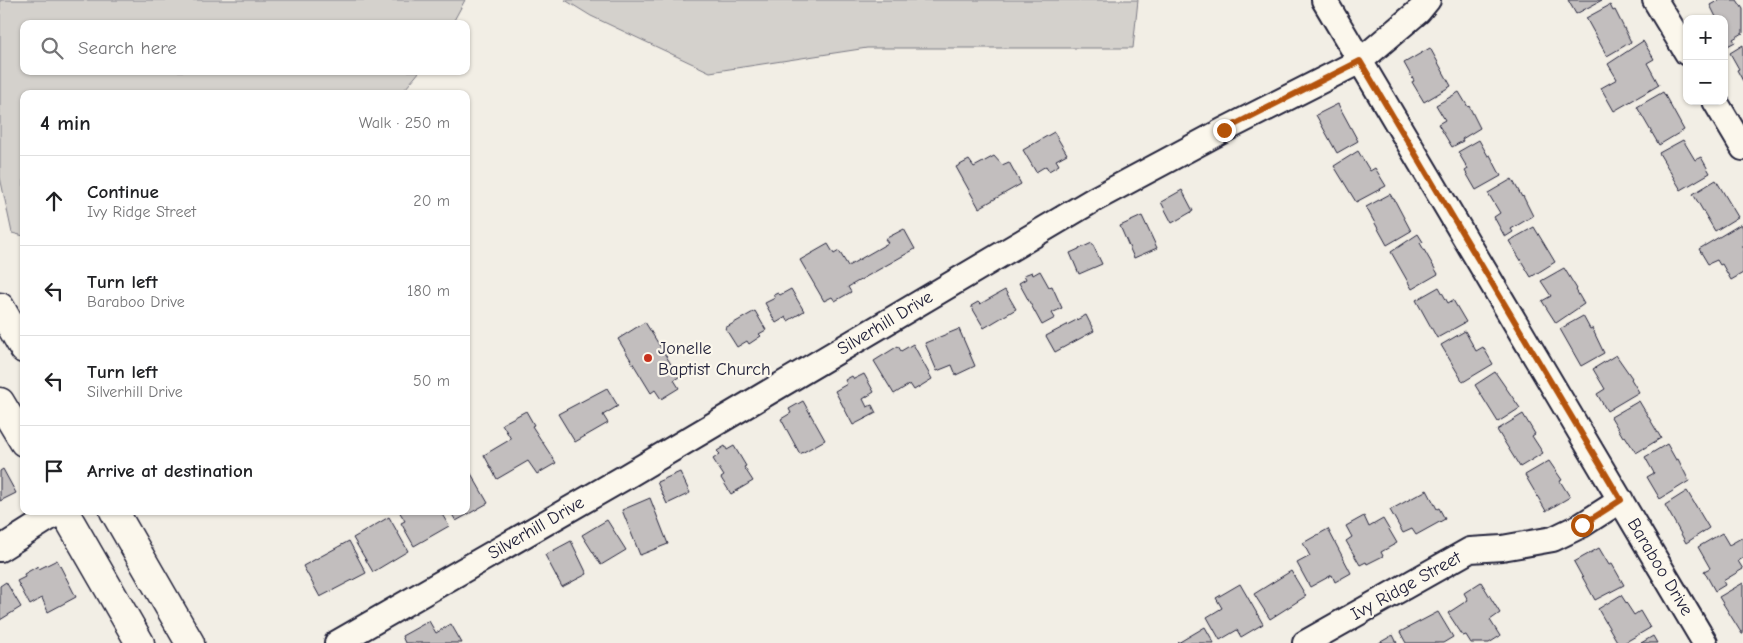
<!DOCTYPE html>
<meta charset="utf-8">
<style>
body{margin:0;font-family:"Comic Neue",sans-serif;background:#f6f6f6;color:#202124}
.controls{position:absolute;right:15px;top:15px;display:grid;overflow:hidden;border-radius:10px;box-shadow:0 1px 4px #0004}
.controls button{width:45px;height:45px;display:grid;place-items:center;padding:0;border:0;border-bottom:1px solid #e0e0e0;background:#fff;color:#202124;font:25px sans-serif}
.stop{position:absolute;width:15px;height:15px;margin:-11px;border:4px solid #b45309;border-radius:50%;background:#fff}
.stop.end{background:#b45309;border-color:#fff;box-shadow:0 1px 5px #0008}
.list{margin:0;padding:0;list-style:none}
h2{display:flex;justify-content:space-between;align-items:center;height:65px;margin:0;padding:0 20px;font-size:21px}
h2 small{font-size:16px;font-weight:400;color:#757577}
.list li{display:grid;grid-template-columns:32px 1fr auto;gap:15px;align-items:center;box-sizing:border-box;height:90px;padding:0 20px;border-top:1px solid #e0e0e0}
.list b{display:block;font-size:19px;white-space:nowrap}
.list p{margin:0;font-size:16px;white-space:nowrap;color:#757577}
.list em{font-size:16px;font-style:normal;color:#757577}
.icon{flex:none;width:28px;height:28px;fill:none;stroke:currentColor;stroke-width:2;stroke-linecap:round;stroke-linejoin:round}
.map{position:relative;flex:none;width:1743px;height:643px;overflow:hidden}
.search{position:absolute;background:#fff;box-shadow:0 1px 4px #0004;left:20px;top:20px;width:450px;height:55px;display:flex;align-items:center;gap:12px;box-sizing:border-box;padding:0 18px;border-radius:10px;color:#757577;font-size:19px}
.panel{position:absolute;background:#fff;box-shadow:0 1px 4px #0004;left:20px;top:90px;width:450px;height:425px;border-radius:10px}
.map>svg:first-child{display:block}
.green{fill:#d4d1cc;stroke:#7b7a84}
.building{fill:#c2bebe;stroke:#22223b}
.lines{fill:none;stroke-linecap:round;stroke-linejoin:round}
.minor-casing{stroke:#22223b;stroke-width:28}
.major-casing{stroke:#22223b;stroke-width:31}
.minor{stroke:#fbf7ec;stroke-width:24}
.major{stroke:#fbf7ec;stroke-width:28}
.route{stroke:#b45309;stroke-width:6}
.poi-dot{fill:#c8321e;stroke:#fbf7ec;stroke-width:2}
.labels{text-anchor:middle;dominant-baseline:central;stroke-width:4.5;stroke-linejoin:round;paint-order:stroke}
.street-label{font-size:18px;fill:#22223b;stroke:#fbf7ec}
.poi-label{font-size:18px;fill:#22223b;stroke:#fbf7ec;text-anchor:start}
</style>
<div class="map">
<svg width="1743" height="643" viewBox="0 0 1743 643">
<rect width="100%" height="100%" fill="#f2eee5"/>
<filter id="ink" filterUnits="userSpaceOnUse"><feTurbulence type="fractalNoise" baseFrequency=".02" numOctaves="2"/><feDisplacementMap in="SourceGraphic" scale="10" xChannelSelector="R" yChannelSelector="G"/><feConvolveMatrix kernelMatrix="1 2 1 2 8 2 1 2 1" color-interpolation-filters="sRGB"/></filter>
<g filter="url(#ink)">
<path class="green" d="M0 0H465L452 24H24V71H420L401 94H24V236L12 233 0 177Z
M565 0H1138L1133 48H867L710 72 591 16Z"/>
<path class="building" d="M1568 0H1602L1576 14Z
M1719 0H1737L1743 9V33L1733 39 1735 42 1724 48V19H1717L1710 5Z
M1610 5 1613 11 1615 10 1631 42 1607 56 1586 18Z
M1643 41 1654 59 1647 63 1659 85 1614 111 1601 88 1617 79 1608 64Z
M1743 45V81L1737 70 1739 69 1730 53Z
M1430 48 1451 86 1424 102 1412 82 1414 81 1404 63Z
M1459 92 1468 107 1469 106 1480 128 1462 139 1463 141 1452 147 1438 124 1445 120 1436 105Z
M1663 92 1684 130 1659 145 1637 107Z
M1338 104 1358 141 1337 153 1316 115Z
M1054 132 1067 154 1056 160 1059 165 1049 171 1046 166 1036 172 1023 150Z
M1479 140 1488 156 1490 155 1501 176 1476 190 1465 171 1468 169 1458 152Z
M1683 140 1695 160 1701 157 1710 173 1681 190 1659 153Z
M1358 151 1370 171 1375 168 1386 186 1356 202 1334 166Z
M994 156 1002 165 1009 162 1021 184 979 208 956 167 969 160 974 167Z
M1512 179 1522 197 1523 196 1533 216 1511 229 1513 232 1505 237 1494 217 1500 213 1488 193Z
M1716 180 1738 217 1715 231 1693 194Z
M1182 190 1193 211 1172 223 1161 202Z
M1390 194 1393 199H1394L1411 231 1387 245 1366 207Z
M1142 216 1157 248 1134 258 1120 226Z
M1741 224 1743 228V273L1731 280 1722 264 1720 265 1717 260 1708 264 1699 249Z
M1534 227 1555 262 1531 277 1509 241Z
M904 229 915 249 848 287 851 292 835 301 832 297 824 301 800 260 828 244 834 254 839 251 848 266 888 243 885 239Z
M1418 234 1423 242 1420 243 1438 274 1412 289 1391 252Z
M1092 243 1102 264 1079 274 1070 253Z
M1564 268 1577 289 1576 290 1584 304 1556 323 1542 301 1551 296 1541 281Z
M1040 271 1049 287 1052 286 1062 308 1052 313 1055 318 1042 325 1019 283 1026 279 1024 275 1032 272 1033 275Z
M1439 287 1448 303 1453 300 1466 322 1437 338 1416 300Z
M791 289 804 311 788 321 786 317 776 323 765 303 775 298 773 295 778 293 780 295Z
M1005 290 1016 309 984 328 971 306 978 302 980 304Z
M755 311 766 330 759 334 761 336 749 344 747 341 737 347 725 328Z
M1086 315 1094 331 1055 352 1046 336Z
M1583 316 1590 329 1592 328 1604 353 1581 366 1560 329Z
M645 322 679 377 674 380 679 388 661 399 655 390 651 393 618 339Z
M959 329 975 366 956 375 952 365 937 371 925 343Z
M1465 331 1476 351 1483 347 1493 364 1463 382 1441 345Z
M913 344 932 379 914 390 910 384 894 394 874 361 898 346 901 351Z
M1616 355 1632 378 1631 379 1639 392 1607 411 1597 394 1605 389 1593 369Z
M1495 372 1520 408 1498 422 1475 385Z
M864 374 874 392 863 399 867 407 872 405 876 413 853 425 835 391 847 384 845 380 852 376 854 379Z
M607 388 618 406 603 415 608 423 575 442 558 414Z
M803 401 825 440 800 454 781 419 791 413 789 409Z
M1639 401 1661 438 1636 453 1625 436 1623 437 1611 417Z
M526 411 534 425 532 426 556 463 537 474 528 461 497 479 484 455 511 439 502 424Z
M1523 414 1535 434 1532 436 1543 453 1520 467 1497 430Z
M1667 444 1676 460 1678 459 1689 481 1660 499 1647 477 1654 473 1645 457Z
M725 446 727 450 734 446 746 466 744 467 753 481 731 494 721 478 724 476 713 459 720 454 717 451Z
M1549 461 1562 480 1560 481 1570 497 1546 511 1525 475Z
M3 469 16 493 0 501V471Z
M469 470 488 503 456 521 450 511H466V471Z
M680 472 690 493 667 504 657 482Z
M1427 490 1437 509 1439 508 1445 519 1416 535 1412 529 1403 533 1390 510Z
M1687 491 1709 528 1686 543 1665 505Z
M650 498 668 544 640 555 622 510Z
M399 511H440L449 526 414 546 401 523 405 521Z
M1364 516 1369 527 1383 519 1397 543 1381 552 1383 556 1367 564 1366 562 1360 565 1346 541 1352 537 1346 526Z
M389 517 408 551 373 572 353 538Z
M607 520 626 550 601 565 582 535Z
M1328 529 1351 573 1335 582 1332 575 1310 587 1297 563 1310 556 1303 543Z
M1722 533 1729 545 1743 537V558L1738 561 1743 569 1723 581 1725 585 1715 591 1704 571 1710 568 1698 547Z
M349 541 366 573 320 597 303 566Z
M571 541 587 574 562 587 545 555Z
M1599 548 1609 565 1612 564 1624 585 1595 600 1574 562Z
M57 560 76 597 48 612 42 598 30 605 17 581 25 577 24 574 38 566 39 569Z
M1291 571 1306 596 1270 619 1254 594Z
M6 582 21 607 0 620V586Z
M1481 582 1500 613 1490 620 1500 636 1489 643H1471L1466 635 1463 636 1448 613 1468 600 1464 593Z
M1743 583V634H1742L1719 597Z
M1240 584 1263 624 1241 637 1237 630 1220 640 1207 617 1222 608 1216 598Z
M1621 595 1634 615 1640 611 1650 628 1624 643H1618L1598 609Z
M1438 612 1453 637 1443 643H1406L1400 632Z
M429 621 436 633 451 624 462 643H405L402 636Z
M1205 627 1214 643H1178Z
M1393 635 1397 643H1379Z
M1653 636 1657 643H1641Z"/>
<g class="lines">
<g class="minor-casing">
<path id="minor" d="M1324 0 1705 643
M1655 0 1687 53
M1715 101 1743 148
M0 549 60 511
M337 643 627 476 1095 199 1224 130 1360 61 1419 11 1428 0
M1305 643 1470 550 1502 548 1553 539 1582 525 1621 500"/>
</g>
<g class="major-casing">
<path id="major" d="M0 307 24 349
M0 402 24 442
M64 511 140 643
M114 511 190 643"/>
</g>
<use href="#minor" class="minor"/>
<use href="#major" class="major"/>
</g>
</g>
<g class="lines" filter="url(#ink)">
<path class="route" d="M1224 130 1360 61 1621 500 1582 525"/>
</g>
<circle class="poi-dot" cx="648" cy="358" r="5"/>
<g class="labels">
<g class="street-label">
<text transform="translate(885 323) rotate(-31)">Silverhill Drive</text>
<text transform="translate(536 528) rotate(-30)">Silverhill Drive</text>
<text transform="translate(1660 567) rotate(59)">Baraboo Drive</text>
<text transform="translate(1406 586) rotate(-29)">Ivy Ridge Street</text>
</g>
<g class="poi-label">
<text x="658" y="348">Jonelle<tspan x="658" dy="21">Baptist Church</tspan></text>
</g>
</g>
</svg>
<div class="controls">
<button>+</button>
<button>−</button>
</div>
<div class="stop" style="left:1582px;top:525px"></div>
<div class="stop end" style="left:1224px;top:130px"></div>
<div class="search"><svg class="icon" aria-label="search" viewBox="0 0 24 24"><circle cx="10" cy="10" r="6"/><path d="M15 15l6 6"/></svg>Search here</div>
<section class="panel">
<h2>4 min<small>Walk · 250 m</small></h2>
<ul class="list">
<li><svg class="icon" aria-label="ahead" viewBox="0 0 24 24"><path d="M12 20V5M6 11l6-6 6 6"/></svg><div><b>Continue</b><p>Ivy Ridge Street</p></div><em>20 m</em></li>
<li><svg class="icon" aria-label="left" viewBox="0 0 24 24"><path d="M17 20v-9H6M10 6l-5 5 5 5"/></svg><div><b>Turn left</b><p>Baraboo Drive</p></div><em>180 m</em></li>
<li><svg class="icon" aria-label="left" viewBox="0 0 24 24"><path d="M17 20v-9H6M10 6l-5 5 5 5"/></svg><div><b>Turn left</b><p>Silverhill Drive</p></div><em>50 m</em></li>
<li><svg class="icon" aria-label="arrive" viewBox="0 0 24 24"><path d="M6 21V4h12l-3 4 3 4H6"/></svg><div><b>Arrive at destination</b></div></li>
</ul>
</section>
</div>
